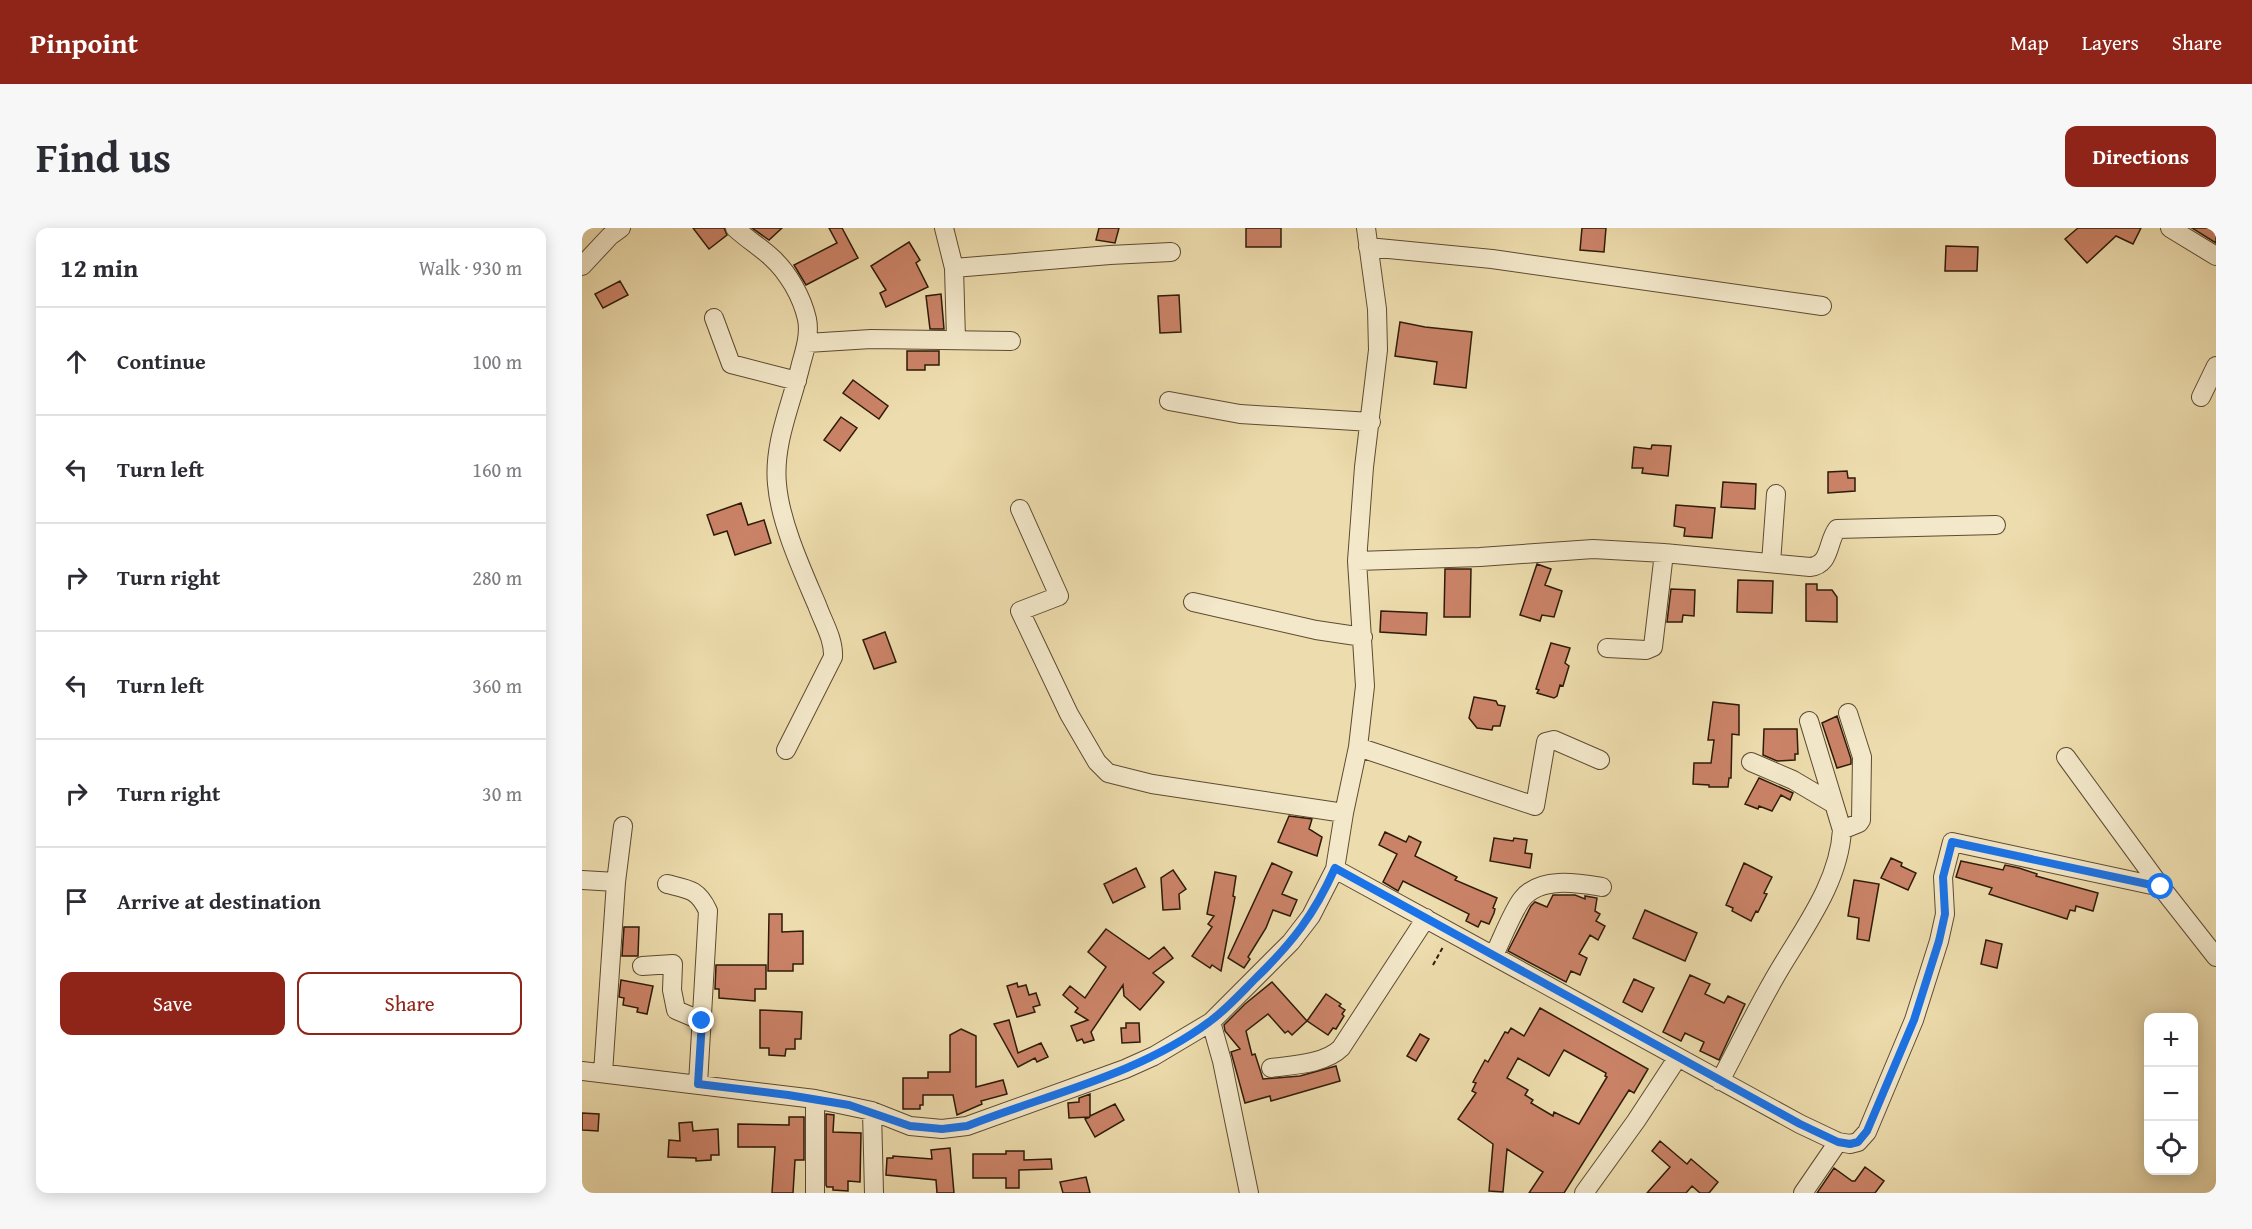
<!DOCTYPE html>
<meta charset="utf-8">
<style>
body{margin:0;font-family:"Gentium Book Plus",serif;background:#f7f7f7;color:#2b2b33}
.controls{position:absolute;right:18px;bottom:18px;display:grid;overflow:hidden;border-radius:12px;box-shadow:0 3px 15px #0003}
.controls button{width:54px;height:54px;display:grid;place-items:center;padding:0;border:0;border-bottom:2px solid #e1e1e2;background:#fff;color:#2b2b33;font:30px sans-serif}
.stop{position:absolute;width:18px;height:18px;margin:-14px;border:4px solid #1a73e8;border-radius:50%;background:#fff}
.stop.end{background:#1a73e8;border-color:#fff;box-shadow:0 2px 6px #0008}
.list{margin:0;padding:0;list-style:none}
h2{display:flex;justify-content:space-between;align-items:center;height:78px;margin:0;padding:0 24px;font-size:26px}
h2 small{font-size:20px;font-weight:400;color:#7c7c81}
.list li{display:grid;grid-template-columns:39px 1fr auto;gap:18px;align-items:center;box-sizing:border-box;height:108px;padding:0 24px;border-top:2px solid #e1e1e2}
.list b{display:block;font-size:22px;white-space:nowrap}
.list em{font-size:20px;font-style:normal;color:#7c7c81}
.actions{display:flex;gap:12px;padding:18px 24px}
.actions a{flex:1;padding:14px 0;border:2px solid #8f2418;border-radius:12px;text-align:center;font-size:21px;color:#8f2418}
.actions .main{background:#8f2418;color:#fff}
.icon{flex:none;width:33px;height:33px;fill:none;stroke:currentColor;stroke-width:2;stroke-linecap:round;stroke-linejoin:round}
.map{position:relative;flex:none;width:1634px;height:965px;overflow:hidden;border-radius:12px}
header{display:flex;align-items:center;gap:36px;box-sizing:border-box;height:84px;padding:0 30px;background:#8f2418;color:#fff}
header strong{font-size:28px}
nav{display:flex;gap:33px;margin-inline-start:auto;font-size:21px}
.intro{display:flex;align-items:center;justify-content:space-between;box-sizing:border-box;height:144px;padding:0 36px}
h1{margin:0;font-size:42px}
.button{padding:15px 27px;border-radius:12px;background:#8f2418;color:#fff;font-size:21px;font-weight:700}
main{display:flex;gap:36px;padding:0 36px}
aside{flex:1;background:#fff;border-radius:12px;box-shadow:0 3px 15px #0003}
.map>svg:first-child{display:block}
.building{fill:#cb8368;stroke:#2e1b08;stroke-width:1.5;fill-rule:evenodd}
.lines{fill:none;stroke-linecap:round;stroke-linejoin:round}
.minor-casing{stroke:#5e4b31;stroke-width:20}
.path{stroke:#2e1b08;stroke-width:2;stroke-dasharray:4.5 3;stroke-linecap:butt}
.minor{stroke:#f3e8ca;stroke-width:18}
.route{stroke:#1a73e8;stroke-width:8}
</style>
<header>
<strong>Pinpoint</strong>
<nav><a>Map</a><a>Layers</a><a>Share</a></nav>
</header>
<div class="intro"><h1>Find us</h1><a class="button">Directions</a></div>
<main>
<aside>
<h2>12 min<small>Walk · 930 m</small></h2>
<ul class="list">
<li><svg class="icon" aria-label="ahead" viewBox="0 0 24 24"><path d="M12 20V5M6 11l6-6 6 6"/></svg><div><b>Continue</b></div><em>100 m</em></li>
<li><svg class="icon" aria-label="left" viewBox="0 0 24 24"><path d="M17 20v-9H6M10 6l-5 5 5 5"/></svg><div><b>Turn left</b></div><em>160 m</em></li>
<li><svg class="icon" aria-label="right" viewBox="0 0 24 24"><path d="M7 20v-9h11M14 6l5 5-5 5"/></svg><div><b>Turn right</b></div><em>280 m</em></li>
<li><svg class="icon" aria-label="left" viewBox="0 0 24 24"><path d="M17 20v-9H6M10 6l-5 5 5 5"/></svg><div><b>Turn left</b></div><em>360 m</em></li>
<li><svg class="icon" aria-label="right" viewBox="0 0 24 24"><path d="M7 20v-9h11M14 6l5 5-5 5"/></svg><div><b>Turn right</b></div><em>30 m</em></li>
<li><svg class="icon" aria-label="arrive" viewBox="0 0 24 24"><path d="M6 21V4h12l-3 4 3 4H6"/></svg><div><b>Arrive at destination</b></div></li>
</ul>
<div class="actions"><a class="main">Save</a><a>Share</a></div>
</aside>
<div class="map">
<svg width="1634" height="965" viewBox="0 0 1634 965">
<rect width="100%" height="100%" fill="#eddcad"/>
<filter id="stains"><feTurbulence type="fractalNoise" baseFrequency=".00333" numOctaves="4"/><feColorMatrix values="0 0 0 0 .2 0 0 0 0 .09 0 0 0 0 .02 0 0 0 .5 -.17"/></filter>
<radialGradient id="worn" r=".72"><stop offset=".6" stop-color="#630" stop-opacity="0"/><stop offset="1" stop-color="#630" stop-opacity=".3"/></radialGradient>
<path class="building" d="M111 0H142L145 7 127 21Z
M170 0H200L187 12Z
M247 0H260L276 30 224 57 212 37 255 15Z
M517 0H537L533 15 514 12Z
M664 0H699V19H664Z
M1000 0H1024L1022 24 998 22Z
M1496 0H1559L1551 16 1534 8 1505 35 1483 11Z
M1610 0H1634V15Z
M327 14 338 32 334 35 346 59 304 79 298 65 304 62 289 38Z
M1364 18 1396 19 1395 43H1363Z
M38 53 46 67 21 80 13 66Z
M359 66 362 101H348L344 68Z
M597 67 599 104 578 105 576 68Z
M818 94 843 99 890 104 884 160 852 156 855 134 813 128Z
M325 123H357V137H343V142H325Z
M271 152 306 178 297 191 261 165Z
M259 189 275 200 258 223 242 212Z
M1070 217 1089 218 1086 248 1060 245 1061 240H1050L1052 219 1069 221Z
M1265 243 1266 250H1273V263L1246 265V244Z
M1141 254 1174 256 1173 281 1139 279Z
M159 275 166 297 182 292 189 315 153 327 145 303 132 307 125 287Z
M1094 277 1133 280 1130 310 1102 308 1103 300 1092 298Z
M955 336 969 341 963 357 980 363 972 389 960 387 958 393 938 387Z
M863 341H889L888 389H862Z
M1156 352 1191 353 1190 385 1155 384Z
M1224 356H1235V362H1250L1255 369V394L1224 393Z
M1089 361 1113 362 1112 388 1101 387 1100 394H1085Z
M799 383 845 385 844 407 798 404Z
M303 404 314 434 292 441 281 412Z
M969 415 988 420 983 435 987 438 981 458 978 457 975 468 972 470 955 465 957 462 954 461Z
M892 469 914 473 916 477 923 478 918 498H911L910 502 895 500 887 490Z
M1131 474 1157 477V507L1150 506 1149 550H1147L1146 559H1127V557L1111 556 1112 535H1129L1132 512H1126Z
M1255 488 1269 531V536L1255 540 1240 495Z
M1182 501H1215L1216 526H1213V532L1195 533 1181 527Z
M1177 550 1211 565 1208 572 1199 567 1190 583 1177 578 1176 581 1163 576Z
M707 588 730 591 727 601 740 609 735 628 696 614Z
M803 604 824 614 827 608 839 614 833 628 875 649 873 652 915 670 911 680 913 681 912 685 907 696 899 693 896 699 884 693 887 686 821 653 816 663 801 654 815 626 797 617Z
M912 610 931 613 932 610 945 612 943 625 950 626 948 640 908 633Z
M1309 630 1320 635 1319 638 1334 645 1326 662 1299 650Z
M1379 633 1421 642 1423 637 1437 640 1455 646 1454 648 1516 665 1511 683 1494 678 1493 683 1488 682 1485 691 1407 666 1410 660 1374 649Z
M690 635 710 644 700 666 715 672 708 688 691 682 684 700 666 729 668 731 662 740 646 730Z
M1162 635 1190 649 1182 665 1185 666 1176 684 1174 683 1169 693 1150 683 1151 680 1144 677Z
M554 640 563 659 531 675 522 656Z
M591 642 604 661 597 666 598 681 581 682 579 650Z
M633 644 654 648 651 668 653 669 639 743 630 737 628 740 610 728 630 699 626 696 632 688 625 686Z
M1272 652 1297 656 1287 713 1275 711 1277 690 1266 688Z
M971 667H993L1003 671V668L1015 670 1013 683 1018 686 1014 693 1023 698 1016 712 1008 707 997 726 1005 730 998 747 989 743 984 754 926 723 949 678 953 674 965 679Z
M1063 682 1115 705 1103 733 1051 710Z
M187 686H200V704L221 703V736H211V743H186Z
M42 699H57L56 728H40Z
M524 701 567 731 582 719 591 730 571 745 582 754 558 782 542 768 541 757 509 804 512 812 502 815 500 811 495 813 489 798 506 792 493 784 496 780 481 767 488 758 503 770 524 739 506 724Z
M1404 712 1420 716 1415 740 1399 736Z
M134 737H184V761H173V773L137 770V761H133Z
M1108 747 1128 756 1123 766 1142 775 1146 768 1163 776 1137 832 1118 823 1122 814 1103 805 1099 813 1081 804Z
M1052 751 1072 760 1060 784 1041 774Z
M39 752 71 758 65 786 55 784 56 780 41 777 42 770 37 769Z
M690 754 725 793 744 766 759 776 757 778 763 782 760 786 762 788 754 801 751 800 746 807 725 793 710 807 706 803 703 805 686 786 664 803 670 827 673 826 681 851 718 848 754 838 758 853 689 873 688 868 663 875 649 824 658 821 643 803 642 797 663 776Z
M435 755 436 759 444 757 447 767 454 765 458 777 451 779 453 784 435 789 425 758Z
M958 780 1066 841 1052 865 1047 862 982 965H947L961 944 925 921 921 964 907 963 911 916 876 891 894 865 890 863 894 855 891 854 903 832 906 834 923 804 926 805 929 800 942 808ZM982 822 1024 845 1023 848 1025 849 997 896 972 884 971 888 949 875 951 872 943 867 946 862 925 850 936 830 967 848Z
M178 782 220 784 219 811H213V821H204L203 828 187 827V820H178Z
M427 792 436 825 459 815 466 829 455 834 453 830 436 839 412 796Z
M544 795H557L558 814 540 815 539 800H544Z
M379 801 394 808V859L421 852 425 866 399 873 400 876 375 887 371 867H341V877H338V881H321V850H346V844H368V807Z
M838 806 847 811 834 833 825 828Z
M508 866V888L533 876 542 892 513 909 503 891 508 889 487 890 486 875 497 874V870Z
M0 885 17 886 16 903 0 902Z
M244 886 252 887 251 904 279 905 278 954 266 953V963L251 962V959H245L244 957Z
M207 889H222V932H213L211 965H190L193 919H156V896L207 897Z
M110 894 111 903 136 901 137 927H129V932L114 933V930L86 929 87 912 98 913 97 895Z
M1078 913 1105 936 1109 931 1136 954 1127 965H1118L1110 958 1104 965H1065L1088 939 1070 923Z
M368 920 372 965H355L354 952 304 947 305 930H311V928L350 931 349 922Z
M424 923H442V932L469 931 470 941 437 942V960H424V950H391V926H424Z
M1283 939 1302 953 1293 965H1235L1252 940 1270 953H1273Z
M504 949 508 965H481L478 954Z"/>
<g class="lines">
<g class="minor-casing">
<path id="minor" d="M153 0C165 11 178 19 189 29 206 44 220 69 225 91 228 106 223 122 219 136 210 175 191 215 195 256 198 294 220 342 235 377 241 394 252 411 251 429L204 522
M362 0 372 40 528 27 589 24
M1588 0 1634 28
M786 19 910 31 1240 78
M0 38 28 8 39 0
M372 40 374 111
M132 90 149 136 215 153
M225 115 289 111 429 113
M1619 169 1634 138
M587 173 658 186 789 194
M438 281 477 368 438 383 487 486 515 534 526 545 570 556 762 585
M775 333 898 329 1011 321 1082 325 1228 339C1249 337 1245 314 1255 301L1414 297
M1189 335 1194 266
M611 374 734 402 781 409
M1025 420 1064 422 1071 419 1082 325
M776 519 953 578 964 514 972 512 1018 532
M1484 529 1579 659 1634 729
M1169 534 1211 552 1250 575
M1260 602 1277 595 1279 592 1280 529 1266 485
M753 641 1218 896 1256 914 1268 916 1276 914 1285 904 1332 792 1357 713 1363 686 1361 649 1370 614 1579 659
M0 652 34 654
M85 656C106 661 116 661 126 683L116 856
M912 727C920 711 930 684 940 671 958 648 996 655 1020 659
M60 738 91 736 90 762 94 782 120 793
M629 794 640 833 667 965
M689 840C710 837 743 836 759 820L844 690
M0 843 233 871 290 883 328 898 360 901 385 898 543 841 572 828 629 794 709 714 729 688 753 641 762 585 776 519 783 458 775 333 782 239 796 122 795 81 784 0
M21 845 34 654 41 598
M1138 853C1156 819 1173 784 1192 751 1218 705 1257 657 1260 602L1227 493
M290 883 292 965
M233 965V871
M1002 965 1054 893 1096 829
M1221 965 1256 914"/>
</g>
<path class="path" d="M851 737 861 719"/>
<use href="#minor" class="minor"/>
</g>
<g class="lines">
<path class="route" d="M120 793 116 856 206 867 267 877 328 898 360 901 385 898C466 866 556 847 627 794 644 782 659 765 674 750 710 715 732 687 753 640L1218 896 1256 914 1268 916 1276 914 1285 903 1332 792 1357 713 1363 686 1361 649 1370 614 1579 659"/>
</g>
<rect width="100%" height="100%" filter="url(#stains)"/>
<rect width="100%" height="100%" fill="url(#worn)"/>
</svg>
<div class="controls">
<button>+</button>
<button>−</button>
<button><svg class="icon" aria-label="locate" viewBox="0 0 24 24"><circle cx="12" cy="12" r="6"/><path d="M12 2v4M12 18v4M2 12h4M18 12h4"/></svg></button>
</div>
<div class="stop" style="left:1579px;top:659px"></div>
<div class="stop end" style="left:120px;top:793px"></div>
</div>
</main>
